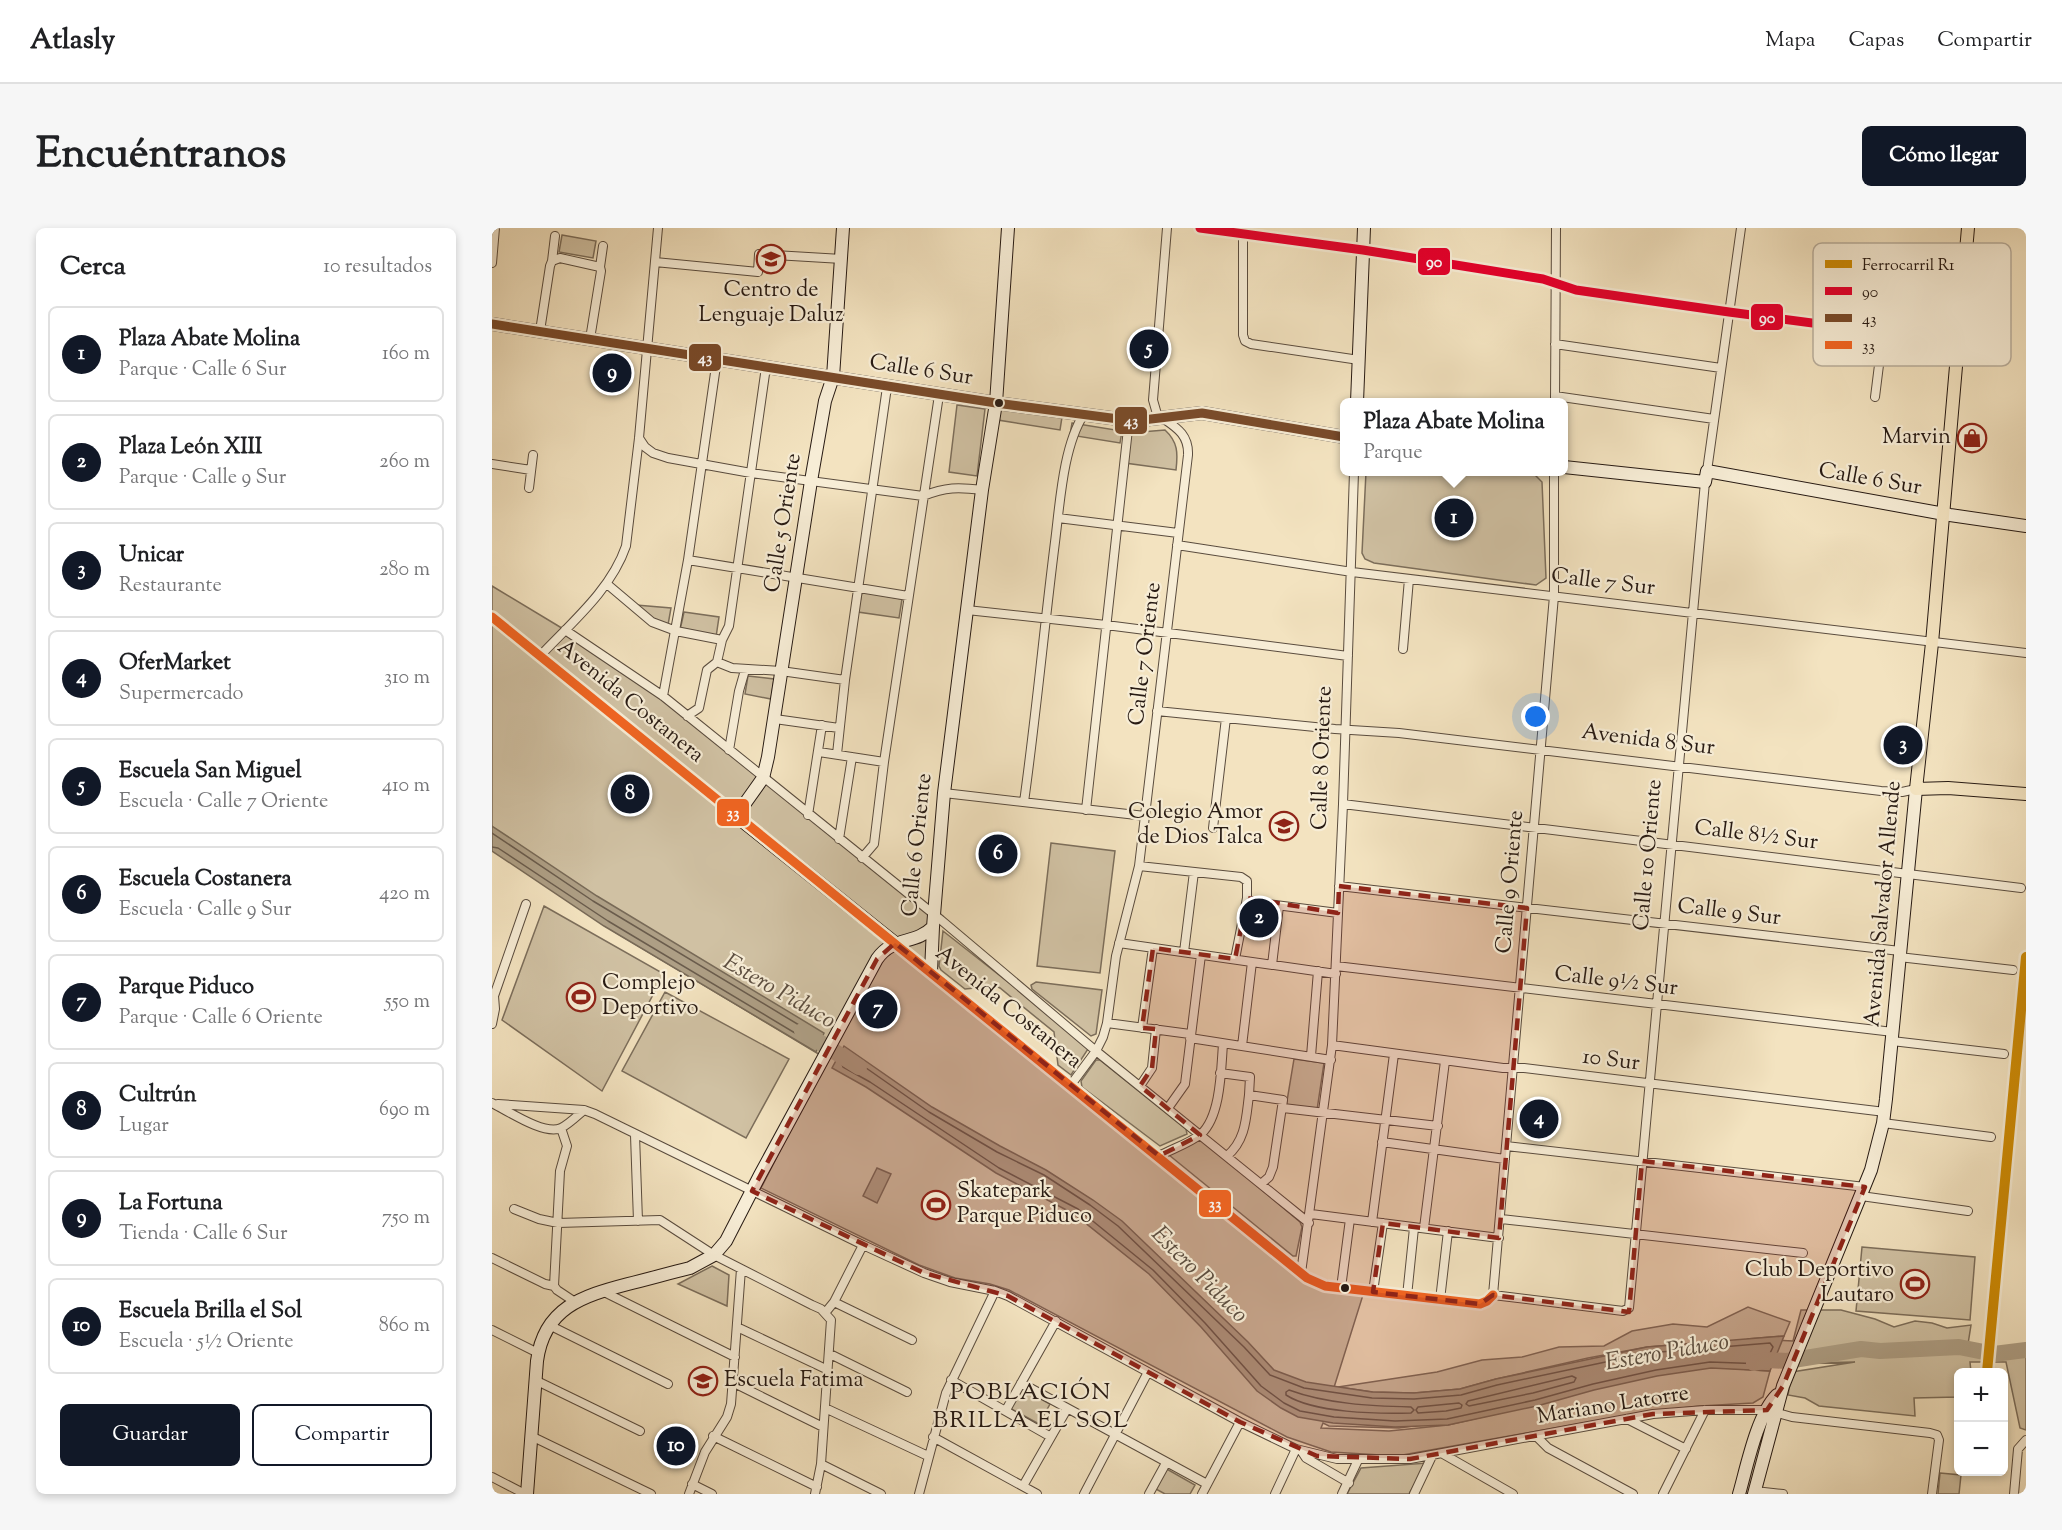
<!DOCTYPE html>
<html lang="es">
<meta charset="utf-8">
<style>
body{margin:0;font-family:"Sorts Mill Goudy",serif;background:#f6f6f6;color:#202124}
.controls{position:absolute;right:18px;bottom:18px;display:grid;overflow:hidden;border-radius:9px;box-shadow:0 3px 9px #0003}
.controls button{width:54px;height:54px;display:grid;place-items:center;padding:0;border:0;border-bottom:2px solid #e0e0e0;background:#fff;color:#202124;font:30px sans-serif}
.you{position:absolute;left:1044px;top:489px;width:21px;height:21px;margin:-15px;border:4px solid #fff;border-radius:50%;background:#1a73e8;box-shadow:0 0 0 9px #1a73e833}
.badge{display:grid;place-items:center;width:39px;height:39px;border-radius:50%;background:#111827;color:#fff;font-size:20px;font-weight:700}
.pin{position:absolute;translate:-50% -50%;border:3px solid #fff;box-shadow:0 2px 6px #0006}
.popup{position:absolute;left:848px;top:170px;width:228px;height:78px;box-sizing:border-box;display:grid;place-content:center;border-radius:9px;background:#fff;filter:drop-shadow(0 2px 4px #0005);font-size:20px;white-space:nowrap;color:#757577}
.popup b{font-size:22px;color:#202124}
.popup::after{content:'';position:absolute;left:50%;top:100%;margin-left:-12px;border:12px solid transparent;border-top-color:#fff}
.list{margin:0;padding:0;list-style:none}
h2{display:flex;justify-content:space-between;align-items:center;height:78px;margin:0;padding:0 24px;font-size:26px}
h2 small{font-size:20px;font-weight:400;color:#757577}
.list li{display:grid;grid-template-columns:39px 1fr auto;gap:18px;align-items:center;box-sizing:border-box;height:96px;margin:0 12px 12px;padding:0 12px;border:2px solid #e0e0e0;border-radius:9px}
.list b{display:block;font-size:22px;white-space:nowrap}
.list p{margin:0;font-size:20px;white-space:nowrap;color:#757577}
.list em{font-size:20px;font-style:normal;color:#757577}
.actions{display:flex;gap:12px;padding:18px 24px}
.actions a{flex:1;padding:14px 0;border:2px solid #111827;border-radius:9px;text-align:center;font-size:21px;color:#111827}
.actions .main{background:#111827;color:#fff}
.map{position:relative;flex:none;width:1534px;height:1266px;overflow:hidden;border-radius:9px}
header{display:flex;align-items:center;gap:36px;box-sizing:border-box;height:84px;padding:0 30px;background:#fff;border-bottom:2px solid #e0e0e0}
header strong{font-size:28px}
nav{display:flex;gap:33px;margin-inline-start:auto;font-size:21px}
.intro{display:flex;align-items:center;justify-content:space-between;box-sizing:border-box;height:144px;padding:0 36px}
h1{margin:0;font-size:42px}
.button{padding:15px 27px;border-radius:9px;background:#111827;color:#fff;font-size:21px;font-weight:700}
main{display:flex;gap:36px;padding:0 36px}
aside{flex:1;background:#fff;border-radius:9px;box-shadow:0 3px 9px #0003}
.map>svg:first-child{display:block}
.green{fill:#d0c1a3;stroke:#7c6e5b;stroke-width:1.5;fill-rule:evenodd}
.water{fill:#ae9f85;stroke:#786a57;stroke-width:1.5}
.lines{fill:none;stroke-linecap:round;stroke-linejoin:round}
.shore{stroke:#6a5c4c;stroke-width:1.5}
.river{stroke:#ae9f85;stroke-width:16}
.street-casing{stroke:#5a4c3e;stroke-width:10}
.secondary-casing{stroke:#271a13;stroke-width:14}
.primary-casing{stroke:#271a13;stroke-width:14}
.street{stroke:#f7edd6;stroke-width:8}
.secondary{stroke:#f7edd6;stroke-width:12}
.primary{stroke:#f3e3c0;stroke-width:12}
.bus-1-casing{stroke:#f7edd6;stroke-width:14}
.bus-2-casing{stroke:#f7edd6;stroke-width:14}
.bus-3-casing{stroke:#f7edd6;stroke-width:14}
.bus-1{stroke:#e4002b;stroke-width:9}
.bus-2{stroke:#7a4b2a;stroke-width:9}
.bus-3{stroke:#f26522;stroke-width:9}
.rail-1-casing{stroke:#f7edd6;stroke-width:15}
.rail-1{stroke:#cd8a04;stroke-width:10}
.marked{fill:#8f2418;fill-opacity:0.2;stroke:#8f2418;stroke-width:4.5;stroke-dasharray:12 8;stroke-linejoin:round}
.bus-dot{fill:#271a13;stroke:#f7edd6;stroke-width:2}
.labels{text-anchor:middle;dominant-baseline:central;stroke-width:4.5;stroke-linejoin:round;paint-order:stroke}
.poi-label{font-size:22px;fill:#271a13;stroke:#f7edd6;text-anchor:end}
.street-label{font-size:22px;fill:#271a13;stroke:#f7edd6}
.water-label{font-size:24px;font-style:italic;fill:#5d4f41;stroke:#f7edd6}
.neighbourhood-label{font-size:24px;letter-spacing:1.5px;fill:#271a13;stroke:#f7edd6}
.key{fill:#f7edd6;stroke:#b9ae9c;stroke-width:1.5}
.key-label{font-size:16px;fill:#271a13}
.line-badge{stroke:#f7edd6;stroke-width:2}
.badge-label{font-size:16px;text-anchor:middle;font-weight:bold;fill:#fff}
</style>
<header>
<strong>Atlasly</strong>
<nav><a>Mapa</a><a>Capas</a><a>Compartir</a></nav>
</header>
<div class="intro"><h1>Encuéntranos</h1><a class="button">Cómo llegar</a></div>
<main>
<aside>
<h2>Cerca<small>10 resultados</small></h2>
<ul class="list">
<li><span class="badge">1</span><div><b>Plaza Abate Molina</b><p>Parque · Calle 6 Sur</p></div><em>160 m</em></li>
<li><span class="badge">2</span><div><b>Plaza León XIII</b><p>Parque · Calle 9 Sur</p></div><em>260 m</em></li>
<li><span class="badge">3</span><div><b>Unicar</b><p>Restaurante</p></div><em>280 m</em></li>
<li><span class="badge">4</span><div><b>OferMarket</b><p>Supermercado</p></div><em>310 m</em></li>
<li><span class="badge">5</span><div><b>Escuela San Miguel</b><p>Escuela · Calle 7 Oriente</p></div><em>410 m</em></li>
<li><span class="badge">6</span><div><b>Escuela Costanera</b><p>Escuela · Calle 9 Sur</p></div><em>420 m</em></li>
<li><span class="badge">7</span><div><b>Parque Piduco</b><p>Parque · Calle 6 Oriente</p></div><em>550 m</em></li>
<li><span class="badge">8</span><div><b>Cultrún</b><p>Lugar</p></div><em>690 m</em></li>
<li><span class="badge">9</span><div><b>La Fortuna</b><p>Tienda · Calle 6 Sur</p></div><em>750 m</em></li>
<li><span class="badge">10</span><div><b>Escuela Brilla el Sol</b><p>Escuela · 5½ Oriente</p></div><em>860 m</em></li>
</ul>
<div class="actions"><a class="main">Guardar</a><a>Compartir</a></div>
</aside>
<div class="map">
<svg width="1534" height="1266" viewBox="0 0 1534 1266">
<rect width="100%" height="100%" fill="#f3e3c0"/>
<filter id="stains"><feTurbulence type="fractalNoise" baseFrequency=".00333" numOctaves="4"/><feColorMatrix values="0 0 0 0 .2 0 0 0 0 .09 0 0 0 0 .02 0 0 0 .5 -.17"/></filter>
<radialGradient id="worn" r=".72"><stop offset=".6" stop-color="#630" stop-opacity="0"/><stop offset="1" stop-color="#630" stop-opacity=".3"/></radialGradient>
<path class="green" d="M70 7 104 13 101 30 67 24Z
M465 177 493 181 485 248 457 244Z
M507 179 570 189 568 202 506 192Z
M580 195 630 203 628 215 578 207Z
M673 202C686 214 686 225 684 242L633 235 637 205Z
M874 244H1021L1042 246 1050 254 1054 350 1044 357 882 335 873 331 870 325Z
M0 358 73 402 169 469 441 688 439 749 815 1055 832 1062 871 1067 839 1169 890 1179 1203 1115 1155 1119 1096 1130 1004 1151 968 1161 922 1165 881 1164 846 1159 945 1144 990 1132 1030 1129 1067 1119 1112 1118 1140 1103 1181 1096 1215 1099 1256 1079 1298 1094 1292 1108 1255 1111 1301 1113 1309 1082H1349L1383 1091 1402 1099 1423 1093 1440 1095 1455 1100 1479 1097 1476 1116 1470 1113 1449 1117 1534 1121V1202L1528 1200 1514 1134H1478L1479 1144H1466V1169L1422 1170 1423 1188 1327 1178 1313 1170 1296 1167 1300 1144 1363 1134 1274 1136 1232 1140 1278 1143 1271 1169 1261 1175 1208 1178 1153 1184 905 1228 839 1224 795 1209 517 1062 498 1056 463 1050 427 1037 269 960 335 831 123 704 0 620ZM1068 1171 956 1197 897 1203 829 1200 831 1195 837 1198 907 1200 971 1191Z
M370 364 410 371 407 390 366 384Z
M144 377 179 380 176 397 157 390Z
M192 384 227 389 224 409 188 402Z
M256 448 282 451 279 471 253 466Z
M559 615 623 623 608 745 545 738Z
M52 678 172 746 110 863 10 792Z
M754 678 784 683 781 703 751 698Z
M451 703 598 818 579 847 566 837 562 804 508 760 504 758 473 761 449 742 447 738Z
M544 754 610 762 604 806 599 808 540 761 539 757Z
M173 764 297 831 254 910 130 843Z
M802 831 832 835 825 882 794 879Z
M604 832H608L694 901 695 906 668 918 590 859 589 853Z
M707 912 713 914 808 994 810 999 804 1028H801L677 927Z
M1370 1019 1483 1029 1478 1092 1364 1083Z
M220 1038 237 1047 235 1078 186 1056Z
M527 1159 558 1176 547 1196 516 1179Z
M1272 1195 1277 1200 1260 1266H1250Z
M935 1235 917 1266H855L869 1240Z
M673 1240 703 1257 698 1266H673L662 1260Z
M1448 1245 1469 1247 1467 1266H1446Z"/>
<path class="water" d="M0 598 105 668 332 805 324 824 112 698 0 623Z
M352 818 440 879 508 918 554 942 601 972 630 993 756 1114 782 1142 814 1154 880 1164 922 1165 968 1161 1004 1151 1155 1119 1292 1108 1278 1143 1219 1140 1165 1148 1102 1162 1045 1178 956 1197 903 1199 841 1195 806 1189 789 1180 765 1163 709 1099 657 1046 582 986 504 945 374 859 340 840Z
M385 940 399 946 385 975 371 968Z"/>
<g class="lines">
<path class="shore" d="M0 605 101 673 322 806V813L318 814 116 693 6 620 0 619
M357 828 437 884 505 924 552 947 598 977 626 998 752 1119 778 1147 812 1160 880 1170 922 1171 969 1167 1005 1157 1156 1125 1278 1115 1281 1119 1273 1136 1218 1134 1164 1142 1101 1156 1043 1172 955 1191 903 1193 842 1189 808 1183 792 1175 769 1158 713 1095 661 1042 586 981 507 940 378 854 351 839 350 836 353 830Z
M1080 1148 1084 1150 1082 1154 1041 1165 977 1178 974 1176 976 1173Z
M797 1162C835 1176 879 1178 919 1179L922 1182 919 1185C885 1186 822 1185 794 1167V1164Z
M967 1175 970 1177 969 1180 954 1183 926 1185 924 1182 926 1179Z"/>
<path class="river" d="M310 803 367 839
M1262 1135 1275 1132 1295 1133 1369 1121 1388 1123 1467 1119 1502 1126 1534 1122"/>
<g class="street-casing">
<path id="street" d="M708 0 871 22 1051 51 1084 62 1237 84 1465 114
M751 6V107L753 113 759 116 867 132
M60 33 63 8
M163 34 266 44 267 26 350 31
M0 35 3 0
M108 39 111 18
M48 103 58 38 60 33 68 30 108 39 109 43 98 111
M1063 116 1229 140
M1063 168 1222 191
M1383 169 1391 105
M1063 174 1064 0
M147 210 153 219 161 225 176 230 259 245 431 268C454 259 466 259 490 262
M0 236 39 242
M1215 243 1249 0
M37 260 41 227
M566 290 686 305
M685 317 860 344 1534 425
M196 332 416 368
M115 356 160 394 184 403 230 412
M475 382 614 397 856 428
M0 389 244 588
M73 402 171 468 449 692 604 823 817 995
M911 421 917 351
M48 428C79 395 119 362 134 318L147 210 166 0
M225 434 240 440 289 443 353 452
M171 468 196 332 225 131
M665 483 843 501 907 505 1389 563 1410 564 1424 561
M195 488 207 480 215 442 225 434 230 412 237 398 274 139
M283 491 347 500
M237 522 247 463 253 442
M327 524 392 534
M345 526 353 452 395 159
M452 565 653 588
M532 574C544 488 552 401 563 314 568 275 571 218 592 186
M851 576 1529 660
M594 582 637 192
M316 587 330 497
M721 600 734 490
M347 611 360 529
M370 630 382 616 392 534 447 167
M647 638 749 649 755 653V670L760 674 846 685
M847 658 1408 723
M403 715 821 1054 849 1060 988 1076 995 1073 1001 1067
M627 715 844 746
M692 724 702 644
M1407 729 1521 742
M743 731 755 670
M780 737 787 678
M844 738 1401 804
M615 795 698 806
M0 796 3 781 2 768 34 676
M650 800 661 720
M698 810 839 832
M1400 813 1512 826
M840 817 1011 840H1032L1393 884
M750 818 760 734
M819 828 826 743
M728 845 758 849 757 867 791 872 781 939 777 949 769 956
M578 858 604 823 611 809 615 795 624 728 647 638 696 227C697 204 681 198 665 186L661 172 675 0
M648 858 660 840 664 801
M0 875C16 883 53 908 69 900 77 896 85 888 92 882L103 886 371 1017 432 1045 458 1054 503 1063 516 1068 748 1194 804 1221 845 1231H918L1161 1186 1213 1182H1275L1300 1189 1438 1205 1445 1207 1447 1212 1440 1266
M6 876 92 882
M676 880 693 856 709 727
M791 880 946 898
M1391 895 1499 909
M69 900 75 918 68 943 62 1058 65 1062 83 1074
M143 907 146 993
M890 914 1013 931
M1014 918 1373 959
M667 928C680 921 698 915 709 906 729 888 729 841 731 816
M735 928C754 912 754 890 757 867
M1369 968 1476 983
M22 981 47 991 66 995 168 992 222 1027 320 1077 329 1081 339 1092 329 1236 323 1266
M819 986 1007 1010
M1009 991 1311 1025
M880 994 902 826
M932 1000 953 833
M0 1030 53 1056 62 1058
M809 1045 840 817 851 576 862 244
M849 1060 858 991
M110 1063 243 1129
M881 1064 891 995
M1001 1067 1131 1083 1137 1080 1213 254
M1001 1067 1062 368V244
M915 1068 922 1000
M948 1072 956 1003
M342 1074 420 1112
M333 1085 342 1074 371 1017
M57 1097 176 1156
M245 1099 336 1142
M0 1102 46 1125
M338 1126 415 1164
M43 1152 148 1203
M459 1152 559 1209
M242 1155 331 1199
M529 1155 715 1256
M333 1180 436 1228
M514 1182 564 1093
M1135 1191 1194 1221
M39 1208 159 1266
M221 1208 325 1259
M441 1209 545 1266
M1045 1209 1056 1220 1141 1266
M810 1224 814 1230 857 1255
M951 1226 1021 1266
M329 1236 389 1266
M0 1249 33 1266
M200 1256 220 1266
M531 1258 575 1181
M1263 1263 1291 1266
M197 1266 213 1224 235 1189 239 1176 249 1041
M427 1266 454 1165 503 1063
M592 1266 656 1144
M657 1266 674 1235
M710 1266 748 1194
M783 1266 804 1221
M850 1266 866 1232
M922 1266 940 1228
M1171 1266 1213 1182
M1522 1266 1526 1221 1534 1212"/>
</g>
<g class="secondary-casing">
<path id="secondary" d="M351 0 341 149 333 173 319 253 276 529 271 550 244 588 403 715
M0 96 504 175 642 193 710 185 852 209
M865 174 872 0
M1072 239 1213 254 1215 243 1458 287 1534 298
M439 744 441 699
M35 1266 45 1133C52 1080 90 1068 136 1056 157 1051 177 1045 198 1040L222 1027 234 1013 268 947 385 731C401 708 423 717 441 699L452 565 490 262 504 175 516 0
M1247 1266C1255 1238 1265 1187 1285 1167
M1262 1266 1291 1158 1379 942 1391 895 1394 871 1424 561"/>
</g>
<g class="primary-casing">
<path id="primary" d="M1476 0 1440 415 1424 561 1456 560 1534 566"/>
</g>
<use href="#street" class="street"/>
<use href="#secondary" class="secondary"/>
<use href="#primary" class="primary"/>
<g class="bus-1-casing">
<path id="bus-1" d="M708 0 871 22 1051 51 1084 62 1237 84 1465 114"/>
</g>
<g class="bus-2-casing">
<path id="bus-2" d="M0 96 504 175 642 193 710 185 852 209"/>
</g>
<g class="bus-3-casing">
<path id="bus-3" d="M0 389 815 1050 833 1058 988 1076 995 1073 1001 1067"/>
</g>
<use href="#bus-1" class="bus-1"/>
<use href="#bus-2" class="bus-2"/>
<use href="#bus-3" class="bus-3"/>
<g class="rail-1-casing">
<path id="rail-1" d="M1495 1144 1534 729"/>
</g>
<use href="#rail-1" class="rail-1"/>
</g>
<path class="marked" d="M847 658 1035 680 1007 1010 891 995 881 1064 988 1076 1001 1067 1137 1084 1150 933 1373 959 1291 1158 1275 1182 1161 1186 918 1231 825 1228 748 1194 516 1068 432 1045 260 963 385 731 403 715 667 928 708 907 648 858 660 840 664 801 650 800 661 720 743 731 755 670 846 685Z"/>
<defs>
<g id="school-ring" transform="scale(1.5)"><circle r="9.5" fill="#f7edd6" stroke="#8f2418" stroke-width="1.5"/><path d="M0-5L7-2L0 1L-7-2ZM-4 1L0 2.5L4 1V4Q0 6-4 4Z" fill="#8f2418"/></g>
<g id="shop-ring" transform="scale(1.5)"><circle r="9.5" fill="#f7edd6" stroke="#8f2418" stroke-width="1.5"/><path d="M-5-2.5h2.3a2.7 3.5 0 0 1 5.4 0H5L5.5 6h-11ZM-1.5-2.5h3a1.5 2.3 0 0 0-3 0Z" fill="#8f2418"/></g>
<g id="stadium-ring" transform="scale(1.5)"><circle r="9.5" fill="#f7edd6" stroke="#8f2418" stroke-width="1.5"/><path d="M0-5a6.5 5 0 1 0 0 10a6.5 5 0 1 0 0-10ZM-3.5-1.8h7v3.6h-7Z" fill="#8f2418"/></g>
</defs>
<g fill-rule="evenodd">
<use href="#school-ring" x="279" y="31"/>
<use href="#shop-ring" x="1480" y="210"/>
<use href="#school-ring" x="792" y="598"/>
<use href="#stadium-ring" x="89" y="769"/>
<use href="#stadium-ring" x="444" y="977"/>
<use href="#stadium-ring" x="1423" y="1056"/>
<use href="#school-ring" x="211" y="1153"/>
</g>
<g class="bus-dot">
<circle cx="507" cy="175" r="5"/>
<circle cx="853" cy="1060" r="5"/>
</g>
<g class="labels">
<g class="poi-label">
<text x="279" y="63" text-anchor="middle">Centro de<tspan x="279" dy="25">Lenguaje Daluz</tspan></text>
<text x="1459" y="210">Marvin</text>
<text x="771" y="585">Colegio Amor<tspan x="771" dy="25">de Dios Talca</tspan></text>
<text x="110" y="756" text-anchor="start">Complejo<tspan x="110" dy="25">Deportivo</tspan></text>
<text x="465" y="964" text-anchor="start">Skatepark<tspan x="465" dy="25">Parque Piduco</tspan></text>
<text x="1402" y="1043">Club Deportivo<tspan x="1402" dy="25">Lautaro</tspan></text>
<text x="232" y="1153" text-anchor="start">Escuela Fatima</text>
</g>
<g class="street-label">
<text transform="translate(429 143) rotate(9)">Calle 6 Sur</text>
<text transform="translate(1378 252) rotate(10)">Calle 6 Sur</text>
<text transform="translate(292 295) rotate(-81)">Calle 5 Oriente</text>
<text transform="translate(1111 355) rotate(7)">Calle 7 Sur</text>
<text transform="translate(654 426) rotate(-83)">Calle 7 Oriente</text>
<text transform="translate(138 474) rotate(39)">Avenida Costanera</text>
<text transform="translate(1156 513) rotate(7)">Avenida 8 Sur</text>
<text transform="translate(831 530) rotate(-88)">Calle 8 Oriente</text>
<text transform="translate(1264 608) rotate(7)">Calle 8½ Sur</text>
<text transform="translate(426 617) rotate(-84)">Calle 6 Oriente</text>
<text transform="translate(1157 627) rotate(-85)">Calle 10 Oriente</text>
<text transform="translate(1019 654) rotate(-85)">Calle 9 Oriente</text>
<text transform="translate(1392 676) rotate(-85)">Avenida Salvador Allende</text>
<text transform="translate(1237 685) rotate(7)">Calle 9 Sur</text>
<text transform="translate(1124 754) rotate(7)">Calle 9½ Sur</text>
<text transform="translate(516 780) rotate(39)">Avenida Costanera</text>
<text transform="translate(1119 833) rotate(7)">10 Sur</text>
<text transform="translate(1121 1178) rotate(-9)">Mariano Latorre</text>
</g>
<g class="water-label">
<text transform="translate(287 764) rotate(30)">Estero Piduco</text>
<text transform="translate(707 1047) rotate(45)">Estero Piduco</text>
<text transform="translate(1175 1125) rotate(-10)">Estero Piduco</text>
</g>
<g class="neighbourhood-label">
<text x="539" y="1165">POBLACIÓN<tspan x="539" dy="28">BRILLA EL SOL</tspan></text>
</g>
</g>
<rect x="1321" y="15" width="198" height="123" rx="9" class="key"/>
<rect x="1333" y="32" width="27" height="8" fill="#cd8a04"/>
<rect x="1333" y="59" width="27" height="8" fill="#e4002b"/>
<rect x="1333" y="86" width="27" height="8" fill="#7a4b2a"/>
<rect x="1333" y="113" width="27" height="8" fill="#f26522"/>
<g class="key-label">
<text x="1370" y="42">Ferrocarril R1</text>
<text x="1370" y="69">90</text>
<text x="1370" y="96">43</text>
<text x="1370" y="123">33</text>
</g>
<g class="line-badge">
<rect x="925" y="19" width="34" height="29" rx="6" fill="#e4002b"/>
<rect x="1258" y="75" width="34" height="28" rx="6" fill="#e4002b"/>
<rect x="196" y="115" width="34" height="29" rx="6" fill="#7a4b2a"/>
<rect x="622" y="178" width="34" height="29" rx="6" fill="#7a4b2a"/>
<rect x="224" y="570" width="34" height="29" rx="6" fill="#f26522"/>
<rect x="706" y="961" width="34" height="29" rx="6" fill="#f26522"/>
</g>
<g class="badge-label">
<text x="942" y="39">90</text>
<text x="1275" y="95">90</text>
<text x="213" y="135">43</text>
<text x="639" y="198">43</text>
<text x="241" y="590">33</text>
<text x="723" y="981">33</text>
</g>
<rect width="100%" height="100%" filter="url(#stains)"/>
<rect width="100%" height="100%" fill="url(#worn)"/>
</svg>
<div class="controls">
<button>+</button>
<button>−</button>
</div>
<div class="you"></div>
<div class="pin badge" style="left:962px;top:290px">1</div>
<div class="popup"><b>Plaza Abate Molina</b>Parque</div>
<div class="pin badge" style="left:767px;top:690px">2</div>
<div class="pin badge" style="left:1411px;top:517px">3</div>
<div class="pin badge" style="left:1047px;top:891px">4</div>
<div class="pin badge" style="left:657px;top:121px">5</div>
<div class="pin badge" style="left:506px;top:626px">6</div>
<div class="pin badge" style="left:386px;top:781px">7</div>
<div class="pin badge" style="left:138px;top:566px">8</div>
<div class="pin badge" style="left:120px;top:145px">9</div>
<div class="pin badge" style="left:184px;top:1218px">10</div>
</div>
</main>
